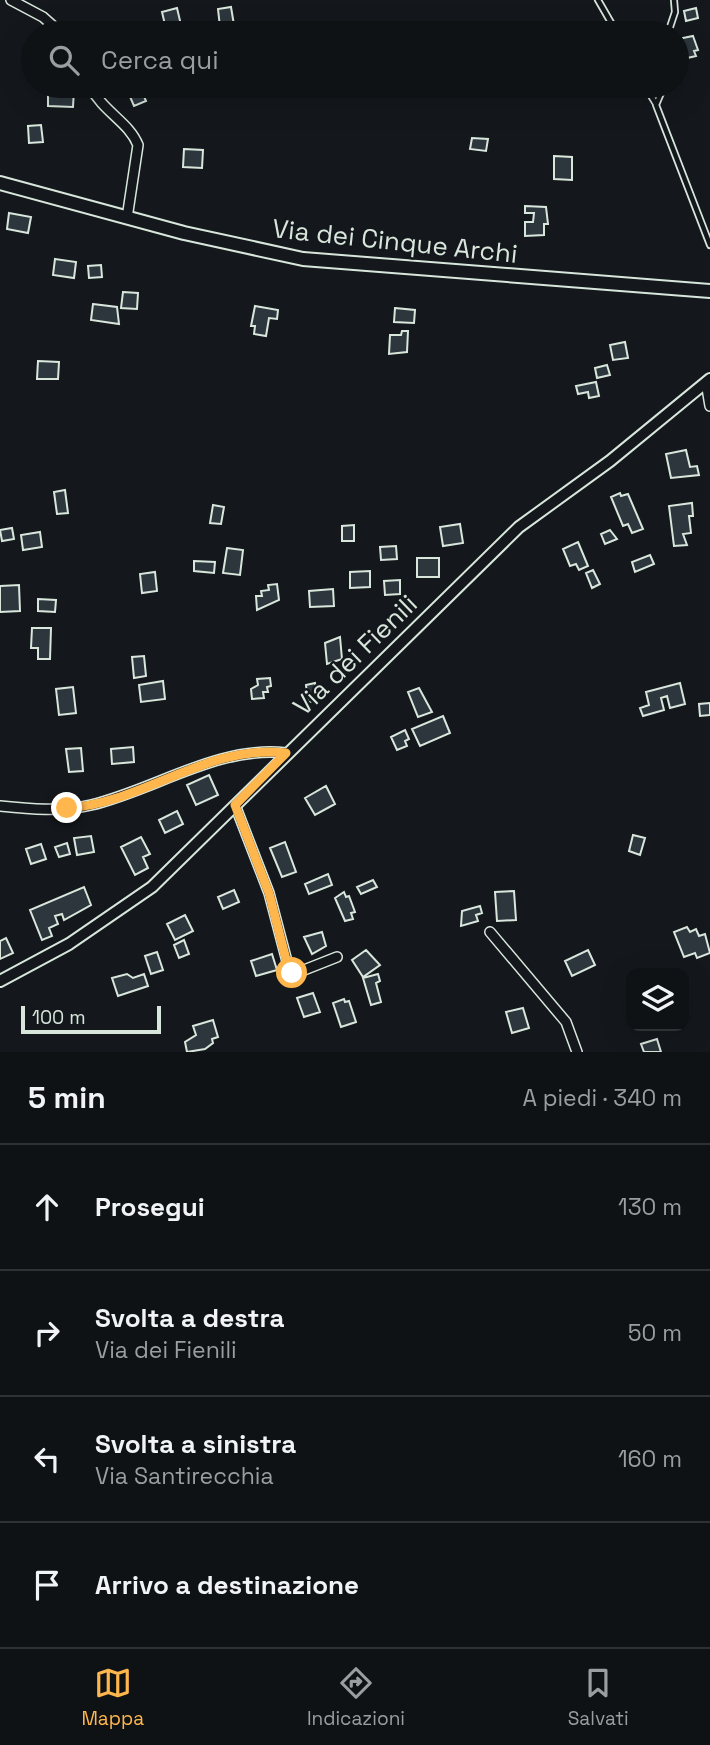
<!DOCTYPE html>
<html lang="it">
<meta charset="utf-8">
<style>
body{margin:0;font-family:"Space Grotesk",sans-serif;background:#1d2022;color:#f1f3f6}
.controls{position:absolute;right:21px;bottom:21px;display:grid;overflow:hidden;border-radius:14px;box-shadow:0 7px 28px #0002}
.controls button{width:63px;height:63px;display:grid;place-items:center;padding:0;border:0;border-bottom:2px solid #2f3234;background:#0f1215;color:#f1f3f6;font:35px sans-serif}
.scale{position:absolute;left:21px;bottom:18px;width:140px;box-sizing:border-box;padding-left:7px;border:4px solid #d8e6dc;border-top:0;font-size:19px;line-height:24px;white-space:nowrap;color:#d8e6dc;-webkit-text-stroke:5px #14181c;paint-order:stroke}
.stop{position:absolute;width:21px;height:21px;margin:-16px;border:5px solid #ffb74d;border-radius:50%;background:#fff}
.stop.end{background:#ffb74d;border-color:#fff;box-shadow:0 2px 7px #0008}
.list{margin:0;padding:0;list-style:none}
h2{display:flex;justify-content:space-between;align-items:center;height:91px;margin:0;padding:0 28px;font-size:30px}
h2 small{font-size:23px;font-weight:400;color:#9b9ea0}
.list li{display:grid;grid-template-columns:46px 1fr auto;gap:21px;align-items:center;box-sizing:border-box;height:126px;padding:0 28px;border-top:2px solid #2f3234}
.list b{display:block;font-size:26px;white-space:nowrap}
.list p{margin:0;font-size:23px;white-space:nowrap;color:#9b9ea0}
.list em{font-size:23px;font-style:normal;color:#9b9ea0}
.icon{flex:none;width:38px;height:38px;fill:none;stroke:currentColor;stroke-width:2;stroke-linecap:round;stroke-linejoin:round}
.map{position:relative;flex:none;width:710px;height:1052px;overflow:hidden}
.search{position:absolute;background:#0f1215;box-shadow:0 7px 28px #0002;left:21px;right:21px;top:21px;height:77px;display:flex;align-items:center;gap:18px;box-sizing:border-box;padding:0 24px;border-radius:38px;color:#9b9ea0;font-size:26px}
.sheet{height:595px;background:#0f1215}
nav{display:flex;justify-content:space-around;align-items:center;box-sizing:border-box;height:98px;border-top:2px solid #2f3234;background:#0f1215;font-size:19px;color:#9b9ea0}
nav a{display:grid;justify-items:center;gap:4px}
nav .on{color:#ffb74d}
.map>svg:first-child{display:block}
.building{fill:#2c363c;stroke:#d8e6dc;stroke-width:2}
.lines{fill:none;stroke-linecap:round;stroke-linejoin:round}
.service-casing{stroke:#d8e6dc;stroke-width:8}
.minor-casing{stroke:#d8e6dc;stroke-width:12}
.tertiary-casing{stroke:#d8e6dc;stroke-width:14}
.secondary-casing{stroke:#d8e6dc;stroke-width:16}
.service{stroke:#14181c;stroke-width:4.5}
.minor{stroke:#14181c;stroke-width:9}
.tertiary{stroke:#14181c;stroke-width:10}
.secondary{stroke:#14181c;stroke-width:12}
.route{stroke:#ffb74d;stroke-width:9}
.labels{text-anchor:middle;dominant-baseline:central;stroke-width:5;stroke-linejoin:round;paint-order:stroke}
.street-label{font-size:26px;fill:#d8e6dc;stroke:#14181c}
</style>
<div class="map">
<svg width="710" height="1052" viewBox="0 0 710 1052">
<rect width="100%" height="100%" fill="#14181c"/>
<path class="building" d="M231 7 234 25 220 27 218 9Z
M177 8 181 25 166 29 162 12Z
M696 8 698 18 686 21 684 11Z
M693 36 698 50 694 51 696 56 683 59 678 39Z
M140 87 146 101 134 106 128 92Z
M59 88 74 89 73 107 48 106V95H59Z
M41 125 43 142 29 143 28 126Z
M472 138 488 139 486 151 470 149Z
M184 149 203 150 202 168 183 167Z
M554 156 572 157V180L554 179Z
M525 206 546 207 548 224H544V235L525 236V222H533L534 213H525Z
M9 213 31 217 28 233 7 229Z
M55 259 76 262 74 278 53 275Z
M101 265 102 277 89 278 88 266Z
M123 292 138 293 137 309 121 308Z
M93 304 117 307 119 324 91 320Z
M255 306 278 310 277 319 269 318 266 336 254 334 255 326H251Z
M395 308 415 310 414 323 394 322Z
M402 331H408L407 352 389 354 390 335H401Z
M625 342 628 358 613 360 610 345Z
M38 361 59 362 58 379H37Z
M607 365 610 375 597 378 595 368Z
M596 382 599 396 589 398 588 392 578 394 576 386Z
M686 450 690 467 697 466 699 475 671 478 666 454Z
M65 490 68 513 57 514 54 492Z
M620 493 621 496 628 494 643 529 632 533 628 524 623 526 611 497Z
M692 503 693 516H689L691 533 683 534 687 545 674 546 669 506Z
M213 505 224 507 221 524 210 523Z
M460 524 463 543 443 546 440 527Z
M354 525V541H342V526Z
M12 528 14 539 2 541 0 530Z
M610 530 617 539 605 544 601 534Z
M40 532 42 547 23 550 21 535Z
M578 542 588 566 579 570 576 564 570 566 563 549Z
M396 546 397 559 381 560 380 547Z
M227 548 243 550 240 575 223 573Z
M650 555 654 564 635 572 632 562Z
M417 558H439V577H417Z
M194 561 215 562 214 573 194 571Z
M593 570 600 584 592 588 586 573Z
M370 571V587L350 588V572Z
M155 572 157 591 142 593 140 574Z
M400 580V594L385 595 384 581Z
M277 584 279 600 257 610 256 596H262L261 591 269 590 268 585Z
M19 585 20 611 0 612V586Z
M333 589 334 606 310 607 309 591Z
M38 599 56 600 55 612 38 611Z
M32 628H51L50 659H38V648H31Z
M340 637 342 659 327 664 325 643Z
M144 656 146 676 134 678 132 657Z
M270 678 271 686 267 687 268 692H263L264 698 252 699 251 689 258 685 257 679Z
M163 681 165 699 141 702 139 685Z
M315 683 318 701 308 702 306 685Z
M680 683 685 704 670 708 667 696 661 698 664 710 643 716 640 708 649 705 646 692Z
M73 687 76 713 59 715 56 689Z
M419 688 432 712 418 717 408 692Z
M710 703V715L700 716 699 704Z
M443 716 450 733 420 746 412 729Z
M405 730 409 739 405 741 407 746 397 750 391 737Z
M133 747 134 762 112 764 111 749Z
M81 748 83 771 69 772 66 749Z
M209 775 218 795 196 805 187 785Z
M326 786 335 804 315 815 305 798Z
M177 811 183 824 165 833 159 820Z
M633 835 645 838 640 855 629 851Z
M91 836 94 852 77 855 74 838Z
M141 837 150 854 143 857 148 868 135 875 121 847Z
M285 842 296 872 282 877 270 848Z
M67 843 70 854 59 857 55 847Z
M41 844 46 859 31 864 26 849Z
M328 874 332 885 309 894 305 884Z
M373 880 377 887 361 894 357 887Z
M84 887 91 905 64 920 62 914 55 916 58 924 49 928 52 936 42 940 30 910Z
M234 890 239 902 223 909 218 897Z
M514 891 516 920 497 921 495 892Z
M344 892 346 897 349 896 355 912 351 913 353 919 345 921 335 898Z
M480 906 482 913 476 915 478 921 461 926 462 911Z
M185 915 193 931 175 940 167 924Z
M687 927 690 932 696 929 699 936 705 934 710 953 697 958 695 953 684 957 674 932Z
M322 932 326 946 312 954 304 937Z
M6 938 13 953 0 959V941Z
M184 940 189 954 179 958 174 945Z
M366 950 380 965 363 977 352 960Z
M588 950 595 965 572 976 565 961Z
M157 952 163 970 151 974 145 956Z
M272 954 277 970 256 976 251 961Z
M127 974 133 978 144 974 148 986 118 996 112 978Z
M378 974 380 981 376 983 381 1002 371 1005 363 978Z
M313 993 320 1012 304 1017 297 998Z
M344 999 345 1002 349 1001 356 1022 341 1027 333 1003Z
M523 1008 529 1028 512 1033 506 1012Z
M213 1020 218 1037 212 1039 213 1043 205 1049 187 1052 185 1042 196 1035 193 1026Z
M657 1039 661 1052H644L641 1044Z"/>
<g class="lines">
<g class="service-casing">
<path id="service" d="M598 0 617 33
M668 33 675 12 674 0
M645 86 656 104
M664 86 656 105 710 245"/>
</g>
<g class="minor-casing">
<path id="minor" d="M11 0 43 17 61 33
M90 86C103 112 129 122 138 145L127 218
M706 382 710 406
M235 805 269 893 289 969 299 972 337 957
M0 806C29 809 62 812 91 805 155 790 218 745 286 753
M490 932 566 1022 577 1052"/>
</g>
<g class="tertiary-casing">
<path id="tertiary" d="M0 981 69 944 152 887 519 527 610 461 710 379"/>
</g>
<g class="secondary-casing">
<path id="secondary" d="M0 183 184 233 303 259 710 291"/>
</g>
<use href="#service" class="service"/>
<use href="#minor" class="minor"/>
<use href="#tertiary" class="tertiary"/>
<use href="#secondary" class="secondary"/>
</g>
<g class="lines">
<path class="route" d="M67 808C142 804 208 743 286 753L235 805 269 893 288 967 292 973"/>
</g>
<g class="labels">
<g class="street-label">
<text transform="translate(395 241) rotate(6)">Via dei Cinque Archi</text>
<text transform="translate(355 655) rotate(-44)">Via dei Fienili</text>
</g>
</g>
</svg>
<div class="controls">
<button><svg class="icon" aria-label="layers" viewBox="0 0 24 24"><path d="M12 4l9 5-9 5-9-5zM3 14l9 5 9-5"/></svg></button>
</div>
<div class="scale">100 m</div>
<div class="stop" style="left:292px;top:973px"></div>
<div class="stop end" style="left:67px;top:808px"></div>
<div class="search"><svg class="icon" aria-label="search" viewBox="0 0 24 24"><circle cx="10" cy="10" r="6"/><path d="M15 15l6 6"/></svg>Cerca qui</div>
</div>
<section class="sheet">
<h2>5 min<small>A piedi · 340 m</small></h2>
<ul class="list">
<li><svg class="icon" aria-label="ahead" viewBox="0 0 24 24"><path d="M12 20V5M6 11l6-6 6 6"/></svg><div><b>Prosegui</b></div><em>130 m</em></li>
<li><svg class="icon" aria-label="right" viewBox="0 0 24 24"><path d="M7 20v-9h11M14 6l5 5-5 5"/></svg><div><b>Svolta a destra</b><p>Via dei Fienili</p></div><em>50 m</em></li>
<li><svg class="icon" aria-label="left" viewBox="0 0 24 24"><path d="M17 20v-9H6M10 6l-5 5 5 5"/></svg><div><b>Svolta a sinistra</b><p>Via Santirecchia</p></div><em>160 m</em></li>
<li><svg class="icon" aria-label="arrive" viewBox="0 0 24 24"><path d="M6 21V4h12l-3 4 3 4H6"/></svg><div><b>Arrivo a destinazione</b></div></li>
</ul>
</section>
<nav>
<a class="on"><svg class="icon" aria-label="map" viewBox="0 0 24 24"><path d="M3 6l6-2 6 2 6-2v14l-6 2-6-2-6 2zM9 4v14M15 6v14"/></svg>Mappa</a>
<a><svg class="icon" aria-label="directions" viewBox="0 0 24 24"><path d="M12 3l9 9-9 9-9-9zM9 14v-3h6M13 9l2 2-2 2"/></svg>Indicazioni</a>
<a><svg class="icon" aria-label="saved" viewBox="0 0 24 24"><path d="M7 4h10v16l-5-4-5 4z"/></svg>Salvati</a>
</nav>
